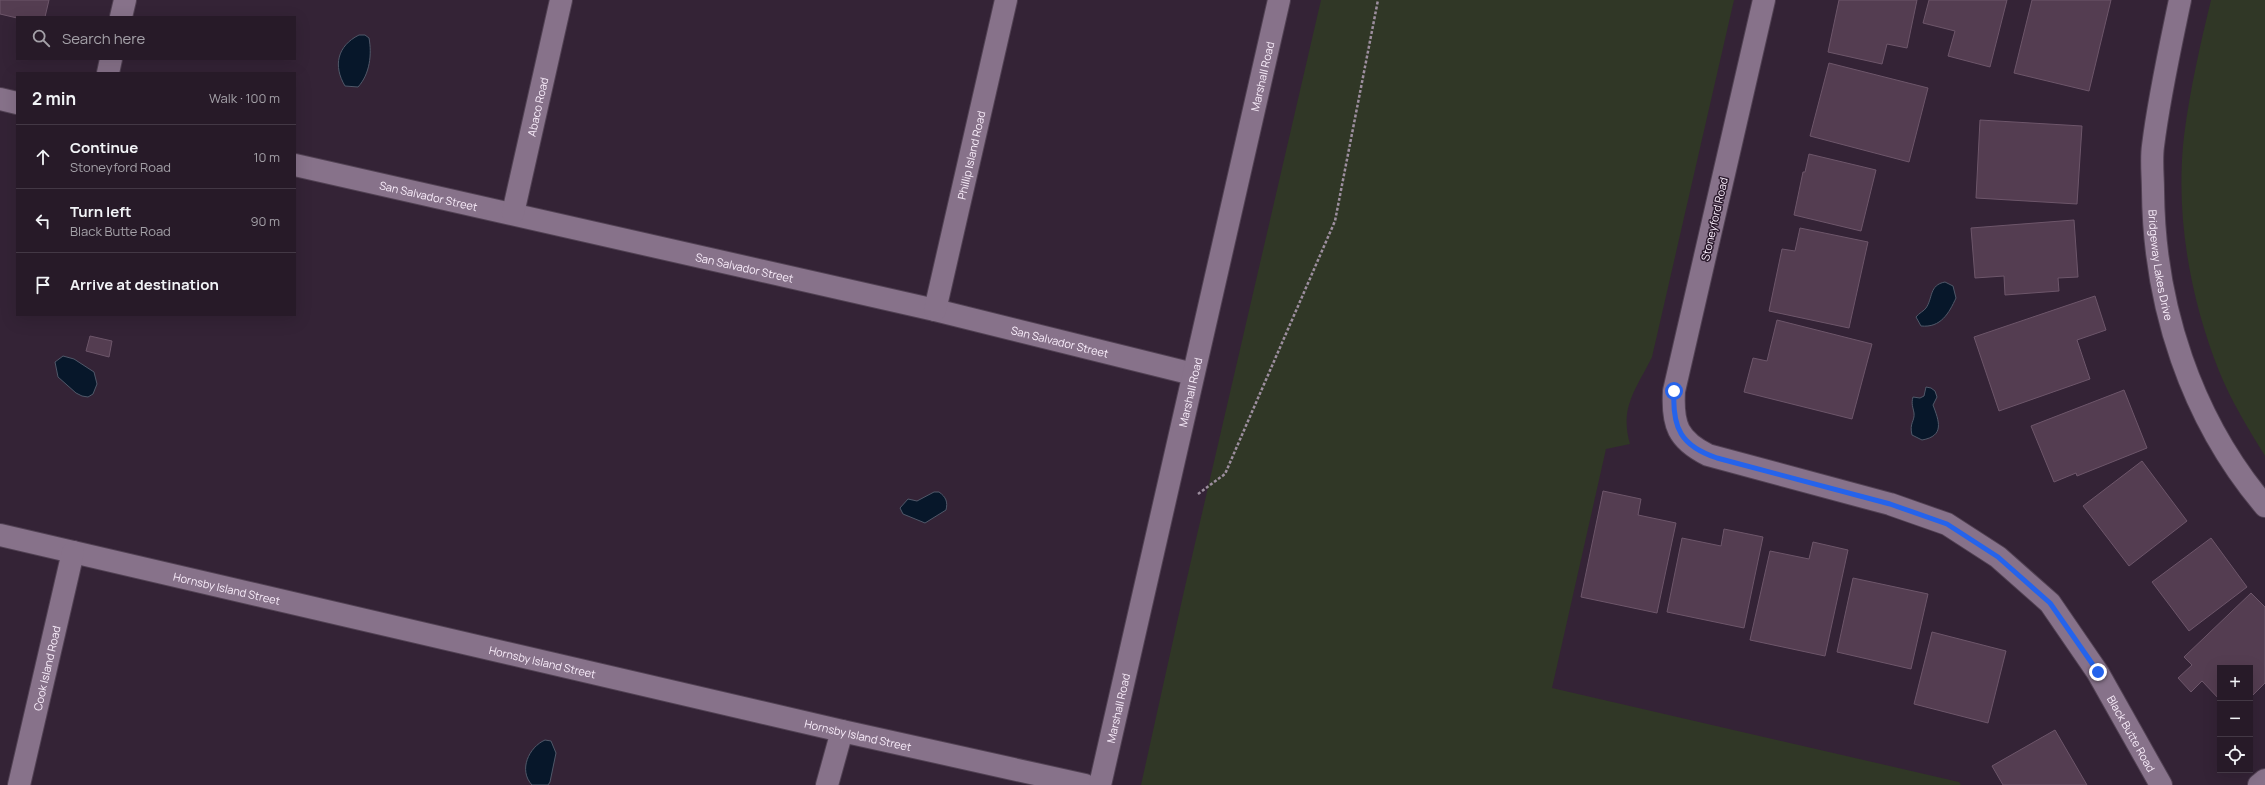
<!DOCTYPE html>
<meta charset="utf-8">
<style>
body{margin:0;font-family:Manrope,sans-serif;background:#332734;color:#f1f3f6}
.controls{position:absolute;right:12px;bottom:12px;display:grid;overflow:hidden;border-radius:0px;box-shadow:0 4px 16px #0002}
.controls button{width:36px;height:36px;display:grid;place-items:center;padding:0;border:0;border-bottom:1px solid #433845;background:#271a28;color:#f1f3f6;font:20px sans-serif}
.stop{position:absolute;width:12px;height:12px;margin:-9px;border:3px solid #2563eb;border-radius:50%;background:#fff}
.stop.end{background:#2563eb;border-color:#fff;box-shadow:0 1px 4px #0008}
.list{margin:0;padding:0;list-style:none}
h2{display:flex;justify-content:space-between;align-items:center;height:52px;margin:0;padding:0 16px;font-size:17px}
h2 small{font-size:13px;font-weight:400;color:#a4a1a8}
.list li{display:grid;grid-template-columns:26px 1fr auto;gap:12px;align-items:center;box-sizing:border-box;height:64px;padding:0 16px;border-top:1px solid #433845}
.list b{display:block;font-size:15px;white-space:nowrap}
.list p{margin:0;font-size:13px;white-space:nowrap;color:#a4a1a8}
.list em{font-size:13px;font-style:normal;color:#a4a1a8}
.icon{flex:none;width:22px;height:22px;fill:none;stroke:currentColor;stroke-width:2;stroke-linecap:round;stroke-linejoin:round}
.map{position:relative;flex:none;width:2265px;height:785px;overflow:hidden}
.search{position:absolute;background:#271a28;box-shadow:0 4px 16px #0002;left:16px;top:16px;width:280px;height:44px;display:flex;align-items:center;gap:10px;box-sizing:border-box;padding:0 14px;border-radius:0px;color:#a4a1a8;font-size:15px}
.panel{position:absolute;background:#271a28;box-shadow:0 4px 16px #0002;left:16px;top:72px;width:280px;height:244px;border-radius:0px}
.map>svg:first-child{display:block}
.green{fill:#303726}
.water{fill:#07172a;stroke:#505869}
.building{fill:#543d51;stroke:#6d566a}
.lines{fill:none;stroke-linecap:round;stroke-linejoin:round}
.minor-casing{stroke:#514153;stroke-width:24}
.path{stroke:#9d8f9f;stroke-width:2.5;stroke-dasharray:3 2;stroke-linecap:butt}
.minor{stroke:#87728a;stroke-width:22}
.route{stroke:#2563eb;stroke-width:5}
.labels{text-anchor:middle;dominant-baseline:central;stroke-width:3;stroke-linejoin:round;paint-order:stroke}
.street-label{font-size:11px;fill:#faeefc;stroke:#2a192c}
</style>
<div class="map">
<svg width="2265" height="785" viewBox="0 0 2265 785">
<rect width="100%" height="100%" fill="#342336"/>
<path class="green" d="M1321 0H1734L1652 357C1637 388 1619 407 1630 444L1606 449 1552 688 1959 782 1961 785H1141L1184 591Z
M2211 0H2265V456C2248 428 2231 401 2219 371 2190 298 2175 215 2184 136 2190 90 2200 45 2211 0Z"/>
<path class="water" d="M359 35H365L369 38C372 54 370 74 358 87L345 86C333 66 337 46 359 35Z
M1945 282 1953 286 1956 298C1949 313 1941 328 1921 326L1916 317C1919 313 1924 311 1926 308 1933 298 1929 285 1945 282Z
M63 356 74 359 94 372 97 384 93 394 88 397 82 396 76 393 58 377 55 362Z
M1926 387 1931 388 1935 391 1937 397 1933 405C1939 421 1945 436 1922 440L1912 435C1909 423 1915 421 1914 413 1913 407 1911 404 1913 397L1920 398 1924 396Z
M934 492H939C946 497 948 502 946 510L925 523 903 514 900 508 908 499 917 501Z
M545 740 551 741 556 753 550 782 548 785H532C518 770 529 747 545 740Z"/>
<path class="building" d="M0 0H49L45 17 17 18 0 14Z
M1839 0H1917L1907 48 1887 44 1882 64 1828 52Z
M1929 0H2007L1990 67 1948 56 1955 31 1923 23Z
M2032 0H2111L2089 91 2014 73Z
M1829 63 1928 88 1909 162 1810 136Z
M1980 120 2082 126 2077 204 1976 198Z
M1809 154 1876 170 1861 231 1794 215 1803 172H1805Z
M2074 220 2078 277 2058 278 2059 291 2005 295 2004 276 1975 278 1971 228Z
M1800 228 1868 242 1849 328 1769 311 1782 249 1795 251Z
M2095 296 2106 330 2077 340 2090 379 1999 411 1974 337Z
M1777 320 1872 344 1852 419 1744 392 1753 358 1767 361Z
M90 336 112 341 109 357 86 351Z
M2124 390 2147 448 2077 476 2076 473 2054 482 2031 426Z
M2142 461 2187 521 2129 566 2083 506Z
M1603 491 1641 499 1638 515 1676 523 1657 613 1581 597Z
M1724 529 1763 537 1744 628 1667 612 1682 538 1721 546Z
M2211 538 2247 587 2189 631 2152 582Z
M1813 542 1848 550 1825 656 1750 640 1770 551 1809 559Z
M1853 578 1928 594 1911 669 1837 652Z
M2251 593 2265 607V683L2250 698V668H2220V700L2202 681 2191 692 2178 678 2192 665 2184 657Z
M1932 632 2006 651 1988 723 1914 704Z
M2055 730 2087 785H2003L1992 766Z"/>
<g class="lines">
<g class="minor-casing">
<g id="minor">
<path id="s1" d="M1764 0 1674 391C1672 425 1678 440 1708 455L1890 504 1947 524 1998 557 2050 603 2098 673 2161 785"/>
<path id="s2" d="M2180 0C2170 48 2159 97 2153 146 2151 160 2153 176 2153 191 2154 305 2191 419 2265 506"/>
<path d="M121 17 125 0"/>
<path d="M108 73 111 59"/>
<path d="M0 99 17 103"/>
<path id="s3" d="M295 165 935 310 1193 374"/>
<path id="s4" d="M513 213 561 0"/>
<path id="s5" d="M935 310 1006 0"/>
<path id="s6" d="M0 535 842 731 1085 785"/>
<path id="s7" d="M19 785 73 552"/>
<path d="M827 785 842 731"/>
<path id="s8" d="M1100 785 1279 0"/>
<path d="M2259 785 2265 780"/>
</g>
</g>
<path class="path" d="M1198 494 1225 474 1335 221 1378 0"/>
<use href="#minor" class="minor"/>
</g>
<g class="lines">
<path class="route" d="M1674 391C1672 428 1681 446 1717 458L1890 504 1947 524 1998 557 2050 603 2098 672"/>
</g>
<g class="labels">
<g class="street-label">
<text stroke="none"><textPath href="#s8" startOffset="727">Marshall Road</textPath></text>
<text stroke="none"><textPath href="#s4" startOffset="109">Abaco Road</textPath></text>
<text stroke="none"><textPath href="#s5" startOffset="159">Phillip Island Road</textPath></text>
<text stroke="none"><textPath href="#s3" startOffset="137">San Salvador Street</textPath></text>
<text transform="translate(1714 219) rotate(-77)">Stoneyford Road</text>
<text stroke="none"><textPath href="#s2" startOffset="268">Bridgeway Lakes Drive</textPath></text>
<text stroke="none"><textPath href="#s3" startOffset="461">San Salvador Street</textPath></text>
<text stroke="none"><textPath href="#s3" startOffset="785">San Salvador Street</textPath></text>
<text stroke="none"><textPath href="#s8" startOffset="403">Marshall Road</textPath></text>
<text stroke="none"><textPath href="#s6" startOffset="233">Hornsby Island Street</textPath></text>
<text stroke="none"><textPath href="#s6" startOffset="557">Hornsby Island Street</textPath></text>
<text stroke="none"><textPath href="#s7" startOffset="120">Cook Island Road</textPath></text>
<text stroke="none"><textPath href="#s8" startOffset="79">Marshall Road</textPath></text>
<text stroke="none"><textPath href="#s1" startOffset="1013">Black Butte Road</textPath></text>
<text stroke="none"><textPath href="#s6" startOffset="881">Hornsby Island Street</textPath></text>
</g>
</g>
</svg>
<div class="controls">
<button>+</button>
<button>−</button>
<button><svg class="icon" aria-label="locate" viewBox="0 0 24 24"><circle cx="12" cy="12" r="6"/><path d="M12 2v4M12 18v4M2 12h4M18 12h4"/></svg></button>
</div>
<div class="stop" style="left:1674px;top:391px"></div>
<div class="stop end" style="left:2098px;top:672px"></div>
<div class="search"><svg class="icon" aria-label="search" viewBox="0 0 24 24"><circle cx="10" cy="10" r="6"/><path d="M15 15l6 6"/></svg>Search here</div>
<section class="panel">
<h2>2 min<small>Walk · 100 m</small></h2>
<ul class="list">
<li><svg class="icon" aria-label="ahead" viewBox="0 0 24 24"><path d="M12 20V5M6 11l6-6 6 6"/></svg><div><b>Continue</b><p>Stoneyford Road</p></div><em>10 m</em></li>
<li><svg class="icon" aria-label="left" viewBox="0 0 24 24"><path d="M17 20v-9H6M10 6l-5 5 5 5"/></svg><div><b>Turn left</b><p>Black Butte Road</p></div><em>90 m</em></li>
<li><svg class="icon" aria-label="arrive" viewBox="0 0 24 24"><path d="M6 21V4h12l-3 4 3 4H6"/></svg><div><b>Arrive at destination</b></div></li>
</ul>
</section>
</div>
